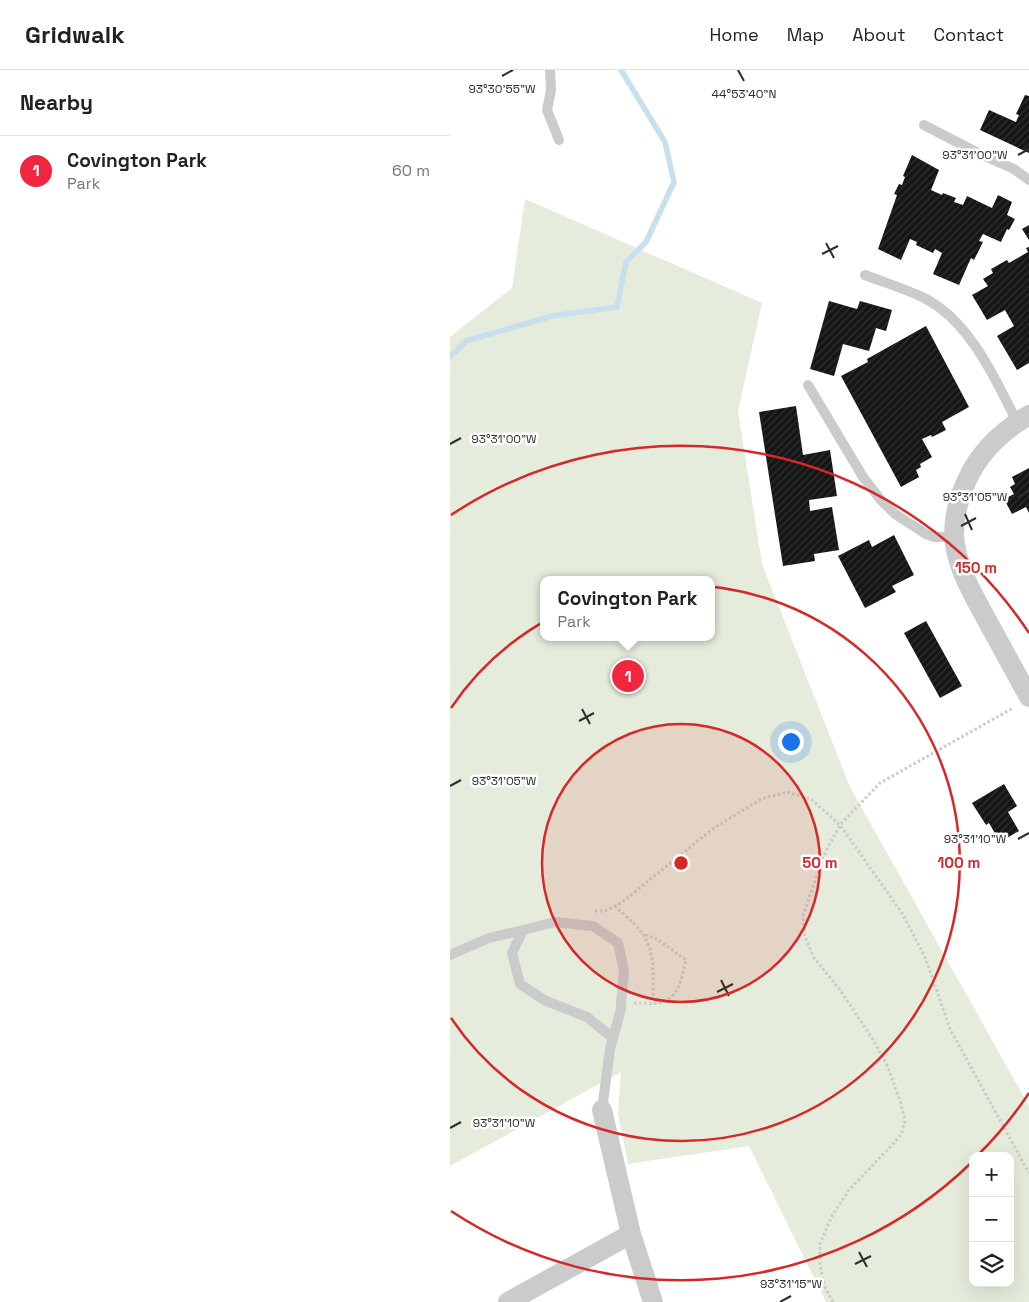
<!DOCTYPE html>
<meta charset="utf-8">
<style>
body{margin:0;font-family:"Space Grotesk",sans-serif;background:#f2f2f2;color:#222}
.controls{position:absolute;right:15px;bottom:15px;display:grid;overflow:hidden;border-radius:10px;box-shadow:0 5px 20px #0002}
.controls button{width:45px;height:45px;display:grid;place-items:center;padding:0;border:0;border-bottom:1px solid #e0e0e0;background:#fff;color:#222;font:25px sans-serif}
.you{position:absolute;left:340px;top:671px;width:18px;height:18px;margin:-12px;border:4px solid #fff;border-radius:50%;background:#1a73e8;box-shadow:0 0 0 8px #1a73e833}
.badge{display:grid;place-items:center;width:32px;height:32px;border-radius:50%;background:#f0263e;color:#fff;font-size:16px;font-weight:700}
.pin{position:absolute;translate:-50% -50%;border:2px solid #fff;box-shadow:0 1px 5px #0006}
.popup{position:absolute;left:90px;top:506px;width:175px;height:65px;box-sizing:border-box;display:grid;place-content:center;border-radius:10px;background:#fff;filter:drop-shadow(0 1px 4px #0005);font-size:16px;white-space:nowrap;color:#767676}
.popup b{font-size:19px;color:#222}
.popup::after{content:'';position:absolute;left:50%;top:100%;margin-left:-10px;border:10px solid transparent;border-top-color:#fff}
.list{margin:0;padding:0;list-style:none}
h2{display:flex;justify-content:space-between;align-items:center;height:65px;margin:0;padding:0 20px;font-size:21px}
h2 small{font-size:16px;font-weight:400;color:#767676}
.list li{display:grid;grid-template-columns:32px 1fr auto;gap:15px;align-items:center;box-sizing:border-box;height:70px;padding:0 20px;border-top:1px solid #e0e0e0}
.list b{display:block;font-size:19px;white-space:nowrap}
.list p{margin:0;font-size:16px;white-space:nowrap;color:#767676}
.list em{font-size:16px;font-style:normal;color:#767676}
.icon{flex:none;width:28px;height:28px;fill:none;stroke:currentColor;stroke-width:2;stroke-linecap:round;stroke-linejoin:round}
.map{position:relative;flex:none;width:579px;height:1232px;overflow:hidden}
header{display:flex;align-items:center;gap:30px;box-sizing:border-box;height:70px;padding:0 25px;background:#fff;border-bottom:1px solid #e0e0e0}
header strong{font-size:24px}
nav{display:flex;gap:28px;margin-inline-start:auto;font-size:18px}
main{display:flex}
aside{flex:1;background:#fff}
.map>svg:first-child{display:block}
.green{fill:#e5ecdb;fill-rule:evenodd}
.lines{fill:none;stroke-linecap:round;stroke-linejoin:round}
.stream{stroke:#c6e0ee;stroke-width:5.5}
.building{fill:url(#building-hatch)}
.path{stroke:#cbcbcb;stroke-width:3;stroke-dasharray:2.5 2.5;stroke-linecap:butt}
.service{stroke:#cbcbcb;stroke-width:10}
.minor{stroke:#cbcbcb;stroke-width:20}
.ticks{fill:none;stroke:#2e2e2e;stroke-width:2}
.ring{fill:none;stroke:#d62828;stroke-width:2.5}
.ticks-label{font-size:12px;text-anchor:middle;fill:#2e2e2e;stroke:#fff;stroke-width:5;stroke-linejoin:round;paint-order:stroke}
.centre{fill:#d62828;stroke:#fff;stroke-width:2.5}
.ring-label{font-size:15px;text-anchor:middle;font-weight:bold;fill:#d62828;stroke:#fff;stroke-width:5;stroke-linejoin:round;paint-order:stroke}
</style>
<header>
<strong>Gridwalk</strong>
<nav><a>Home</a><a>Map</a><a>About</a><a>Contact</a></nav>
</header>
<main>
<aside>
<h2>Nearby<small></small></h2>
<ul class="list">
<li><span class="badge">1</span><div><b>Covington Park</b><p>Park</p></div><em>60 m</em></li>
</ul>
</aside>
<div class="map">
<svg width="579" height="1232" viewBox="0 0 579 1232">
<defs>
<pattern id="building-hatch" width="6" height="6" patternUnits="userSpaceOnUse" patternTransform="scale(1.25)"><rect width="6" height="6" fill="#151515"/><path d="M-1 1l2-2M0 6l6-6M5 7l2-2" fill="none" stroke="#2f2f2f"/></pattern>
</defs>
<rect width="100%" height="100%" fill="#fff"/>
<path class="green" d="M75 129 312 233 288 341 312 494 400 717 579 1036V1232H376L299 1076 178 1094 168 1044 171 1002 0 1096V267L62 218ZM94 510H262V567H94ZM523 1086H560V1213H523Z"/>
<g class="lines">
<path class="stream" d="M0 287 16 271 102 246 167 237 176 192 196 172 224 112 215 72 171 0"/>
</g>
<path class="building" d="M575 25 579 26V83L530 60 539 40 566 52 569 45 566 44Z
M462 85 489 100 481 120 492 125 493 123 506 128 504 132 513 135 517 126 542 138 548 125 562 132 557 145 565 149 559 160 557 159 551 172 533 164 529 171 533 172 524 190 521 188 509 215 483 204 492 183 485 179 483 183 466 175 467 172 460 169 451 190 428 179 447 125 444 124 449 114 452 115 455 107 453 106Z
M579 155V170L572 159Z
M579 177V293L567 300 547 266 564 256 555 240 537 250 522 225 538 216 533 209 543 203 541 199 557 190 559 193 578 182 576 178Z
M379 231 407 239 410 231 442 240 436 261 426 258 419 281 393 274 384 306 360 299Z
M476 256 519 337 492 352 496 360 482 367 481 365 472 369 482 387 470 394 471 397 466 400 469 407 451 417 391 306 418 292 417 289Z
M346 336 353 385 380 380 387 426 359 430 360 441 382 437 389 480 364 484 365 491 333 496 309 342Z
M579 398V443L576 437 562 444 554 429 564 424 560 417 565 414 562 407Z
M444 465 464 505 442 516 446 522 415 538 388 486 419 470 422 477Z
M476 551 512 616 490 628 454 563Z
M554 714 567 736 558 742 569 761 550 772 539 753 536 755 522 733Z"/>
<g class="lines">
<path class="path" d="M165 836C174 845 186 854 193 864 206 883 203 911 203 933
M145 841H155L171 833 264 758 311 729 337 722 361 729 390 755 452 843 475 887 500 959 579 1103
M184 933C192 933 200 934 208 933 229 931 232 906 236 890L207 869 193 864
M383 1232 375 1217 370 1196V1174L382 1146 399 1120 443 1074 452 1063 455 1050 451 1034 438 997 422 968 390 920 364 888 355 867 353 846 361 822 376 781 390 755 430 713 563 638"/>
<path class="service" d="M100 0 101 20 97 40 109 70
M474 55 530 84 564 99 579 110
M415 205C435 213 457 219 476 229 520 252 546 310 567 352
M358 315 413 407 430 429 445 444 476 464 484 467H504
M0 885 39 868 73 860
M152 1040 160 979 171 939V934L174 901 168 873 143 856 105 852 73 860 62 883 70 914 96 931 137 947 163 968"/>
<path class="minor" d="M579 345C552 361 530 381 517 410 509 427 504 446 504 465 506 498 524 526 539 554 552 578 566 603 579 627
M152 1040 181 1164 203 1232
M58 1232 181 1164"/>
</g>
<path class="ticks" d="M288 0 294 11M52 6 63 0M568 85 579 79M376 173 384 188M372 184 388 176M0 374 11 368M568 427 579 421M515 444 522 460M511 456 526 448M132 639 140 654M129 651 144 643M0 716 11 710M568 769 579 763M271 910 279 926M267 922 283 914M0 1058 11 1052M409 1182 417 1197M405 1194 421 1186M330 1232 341 1226"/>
<circle cx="231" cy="793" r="139" fill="#d62828" fill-opacity=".12"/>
<g class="ring">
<circle cx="231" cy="793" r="139"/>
<path d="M1 638A278 278 0 1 1 1 948"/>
<path d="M579 1023A417 417 0 0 1 528 1085M521 1093A417 417 0 0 1 1 1141M1 445A417 417 0 0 1 579 563"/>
</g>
<g class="ticks-label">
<text x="52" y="23">93°30'55"W</text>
<text x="294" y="28">44°53'40"N</text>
<text x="525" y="89">93°31'00"W</text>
<text x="54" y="373">93°31'00"W</text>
<text x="525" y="431">93°31'05"W</text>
<text x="54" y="715">93°31'05"W</text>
<text x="525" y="773">93°31'10"W</text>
<text x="54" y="1057">93°31'10"W</text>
<text x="341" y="1218">93°31'15"W</text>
</g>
<circle cx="231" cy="793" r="8" class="centre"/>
<g class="ring-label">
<text x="526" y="503">150 m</text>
<text x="370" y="798">50 m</text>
<text x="509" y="798">100 m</text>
</g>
</svg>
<div class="controls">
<button>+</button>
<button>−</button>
<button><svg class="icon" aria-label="layers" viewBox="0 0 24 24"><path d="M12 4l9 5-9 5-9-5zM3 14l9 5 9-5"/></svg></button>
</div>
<div class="you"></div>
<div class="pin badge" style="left:178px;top:606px">1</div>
<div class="popup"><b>Covington Park</b>Park</div>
</div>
</main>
